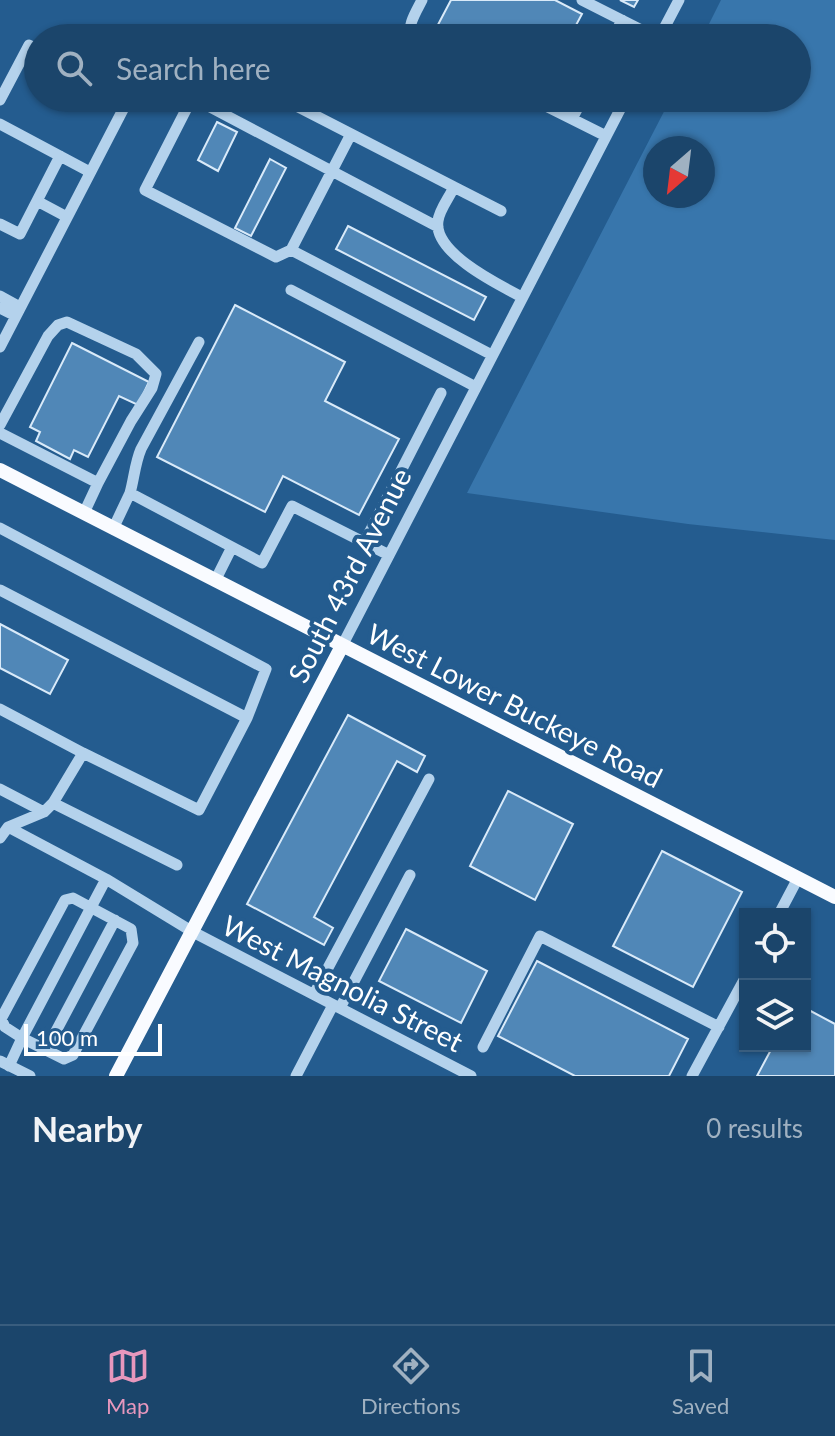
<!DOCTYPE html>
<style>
body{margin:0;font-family:Lato,sans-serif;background:#284f73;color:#f1f3f6}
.controls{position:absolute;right:24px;bottom:24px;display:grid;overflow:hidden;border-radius:0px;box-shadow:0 2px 6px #0004}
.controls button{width:72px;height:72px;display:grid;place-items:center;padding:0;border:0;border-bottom:2px solid #395d7e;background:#1b456b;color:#f1f3f6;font:40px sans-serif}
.compass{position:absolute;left:643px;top:136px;width:72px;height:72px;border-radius:50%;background:#1b456b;box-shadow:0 2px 6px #0004;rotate:208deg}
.scale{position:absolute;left:24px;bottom:20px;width:138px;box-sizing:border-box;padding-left:8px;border:4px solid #fff;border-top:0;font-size:22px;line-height:28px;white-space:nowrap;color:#fff;-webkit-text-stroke:6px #245c8f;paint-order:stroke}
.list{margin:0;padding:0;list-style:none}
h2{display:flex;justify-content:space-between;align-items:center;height:104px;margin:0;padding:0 32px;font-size:34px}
h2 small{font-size:26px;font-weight:400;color:#a0b1c1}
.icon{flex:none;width:44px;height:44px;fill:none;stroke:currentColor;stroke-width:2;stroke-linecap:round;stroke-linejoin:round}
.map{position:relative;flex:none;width:835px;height:1076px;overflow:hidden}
.search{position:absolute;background:#1b456b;box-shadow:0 2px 6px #0004;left:24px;right:24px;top:24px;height:88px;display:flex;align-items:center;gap:20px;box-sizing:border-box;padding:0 28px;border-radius:44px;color:#a0b1c1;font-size:30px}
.sheet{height:248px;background:#1b456b}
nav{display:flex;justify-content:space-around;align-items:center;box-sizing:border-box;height:112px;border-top:2px solid #395d7e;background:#1b456b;font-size:22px;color:#a0b1c1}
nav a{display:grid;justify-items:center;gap:4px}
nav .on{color:#e797bd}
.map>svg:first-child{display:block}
.green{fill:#3876ac;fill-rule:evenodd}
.building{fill:#5087b7;stroke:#d9eaf9;stroke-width:2}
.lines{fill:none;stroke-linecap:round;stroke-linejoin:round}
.minor{stroke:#b4d2ec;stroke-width:11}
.major{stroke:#f9fbff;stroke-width:14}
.labels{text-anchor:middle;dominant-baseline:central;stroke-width:8;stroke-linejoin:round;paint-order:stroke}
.street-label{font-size:28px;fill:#fff;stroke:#245c8f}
</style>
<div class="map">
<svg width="835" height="1076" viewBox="0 0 835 1076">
<rect width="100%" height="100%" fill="#245c8f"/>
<path class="green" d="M721 0H835V540L688 524 467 493 671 98H797V38H702ZM655 148H703V196H655Z"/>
<path class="building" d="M451 0H555L582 14 575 27 579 29 575 38H431Z
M620 0H638L634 7Z
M217 122 237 132 218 171 198 160Z
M270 159 286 168 251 236 235 228Z
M348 226 486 297 474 320 336 249Z
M235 305 345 362 325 401 399 439 359 515 283 476 265 512 157 457Z
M72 343 149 382 138 405 119 396 88 457 74 450 70 459 36 441 40 432 30 427Z
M0 624 68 660 50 694 0 668Z
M348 715 425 756 417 772 397 761 314 917 333 928 324 945 247 904Z
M508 791 573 824 535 900 470 866Z
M662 851 742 892 693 987 613 946Z
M406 929 487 971 461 1023 379 981Z
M537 961 688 1039 669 1076H575L498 1036Z
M805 1008 835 1024V1076H757L773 1046H805Z"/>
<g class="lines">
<path class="minor" d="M582 0 657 38
M411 38C407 25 416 12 422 0
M613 38 622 20
M659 38 679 0
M192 98 145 190 276 257 291 250
M193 98 438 227
M281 98 351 134
M530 98 606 136
M0 100 29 45 38 50
M572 119 583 98
M0 124 90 172
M454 187 501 211
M37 201 67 217
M0 224 20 234 60 156
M291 290 476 387
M0 296 20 307
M0 308 16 316
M0 347 129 98
M492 355 291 250 351 134 454 187C449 198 439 210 438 221 433 253 499 285 522 297
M0 425 48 336 58 325 67 322 136 354 156 374 152 388 131 421 98 483
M0 433 98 483 84 513
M130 493C134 479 135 463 141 449L199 342
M0 528 266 669 247 718
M113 529 130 493 232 547 215 581
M364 543 441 393
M232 547 262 563 292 506 389 555
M0 590 247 718 199 810 83 753 0 709
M342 646 626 98
M0 789 44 812
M53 803 177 865
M8 827 106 879 193 932 471 1076
M0 838 8 827 44 812 53 803 83 753
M779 914 798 878
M314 994 429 779
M340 1008 410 875
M483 1047 540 936 719 1027
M46 1050 115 920
M0 1061 30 1076
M9 1066 22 1038 64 1059 73 1055 133 943 131 929 73 898 65 900 1 1019 5 1027 22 1038 106 879
M296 1076 333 1005
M692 1076 745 978"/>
<path class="major" d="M0 470 835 897
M116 1076 342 646"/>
</g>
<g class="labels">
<g class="street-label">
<text transform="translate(349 575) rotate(-63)">South 43rd Avenue</text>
<text transform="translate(515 705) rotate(27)">West Lower Buckeye Road</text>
<text transform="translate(343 983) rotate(27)">West Magnolia Street</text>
</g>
</g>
</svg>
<div class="controls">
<button><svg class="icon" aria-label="locate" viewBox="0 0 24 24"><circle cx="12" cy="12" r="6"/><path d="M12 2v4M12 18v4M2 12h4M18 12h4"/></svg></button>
<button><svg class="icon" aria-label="layers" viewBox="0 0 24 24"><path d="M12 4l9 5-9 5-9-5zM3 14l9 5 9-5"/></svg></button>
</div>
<svg class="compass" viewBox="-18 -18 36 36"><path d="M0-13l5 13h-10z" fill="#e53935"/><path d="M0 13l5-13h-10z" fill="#a0b1c1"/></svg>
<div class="scale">100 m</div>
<div class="search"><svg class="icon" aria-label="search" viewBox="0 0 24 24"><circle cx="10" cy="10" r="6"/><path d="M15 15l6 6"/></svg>Search here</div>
</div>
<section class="sheet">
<h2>Nearby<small>0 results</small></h2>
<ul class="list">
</ul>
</section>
<nav>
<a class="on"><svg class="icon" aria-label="map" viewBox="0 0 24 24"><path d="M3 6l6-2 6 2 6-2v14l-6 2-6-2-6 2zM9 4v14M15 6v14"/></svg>Map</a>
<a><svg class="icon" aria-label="directions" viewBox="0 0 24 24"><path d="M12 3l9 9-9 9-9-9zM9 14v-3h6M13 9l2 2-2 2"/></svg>Directions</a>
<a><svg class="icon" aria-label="saved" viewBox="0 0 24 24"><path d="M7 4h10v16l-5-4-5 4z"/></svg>Saved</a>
</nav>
